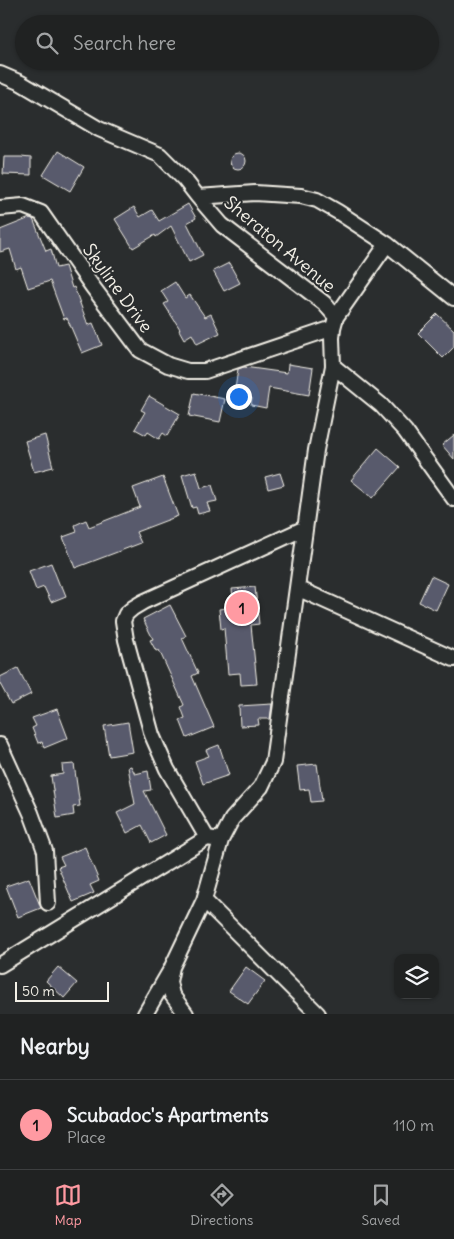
<!DOCTYPE html>
<style>
body{margin:0;font-family:Delius,sans-serif;background:#282a2a;color:#f1f3f6}
.controls{position:absolute;right:15px;bottom:15px;display:grid;overflow:hidden;border-radius:10px;box-shadow:0 1px 4px #0004}
.controls button{width:45px;height:45px;display:grid;place-items:center;padding:0;border:0;border-bottom:1px solid #3d3f40;background:#202222;color:#f1f3f6;font:25px sans-serif}
.scale{position:absolute;left:15px;bottom:12px;width:94px;box-sizing:border-box;padding-left:5px;border:2px solid #f4f1e8;border-top:0;font-size:14px;line-height:18px;white-space:nowrap;color:#f4f1e8;-webkit-text-stroke:4px #2a2d2e;paint-order:stroke}
.you{position:absolute;left:238px;top:396px;width:18px;height:18px;margin:-12px;border:4px solid #fff;border-radius:50%;background:#1a73e8;box-shadow:0 0 0 8px #1a73e833}
.badge{display:grid;place-items:center;width:32px;height:32px;border-radius:50%;background:#ff9aa2;color:#111;font-size:16px;font-weight:700}
.pin{position:absolute;translate:-50% -50%;border:2px solid #fff;box-shadow:0 1px 5px #0006}
.list{margin:0;padding:0;list-style:none}
h2{display:flex;justify-content:space-between;align-items:center;height:65px;margin:0;padding:0 20px;font-size:21px}
h2 small{font-size:16px;font-weight:400;color:#a2a4a5}
.list li{display:grid;grid-template-columns:32px 1fr auto;gap:15px;align-items:center;box-sizing:border-box;height:90px;padding:0 20px;border-top:1px solid #3d3f40}
.list b{display:block;font-size:19px;white-space:nowrap}
.list p{margin:0;font-size:16px;white-space:nowrap;color:#a2a4a5}
.list em{font-size:16px;font-style:normal;color:#a2a4a5}
.icon{flex:none;width:28px;height:28px;fill:none;stroke:currentColor;stroke-width:2;stroke-linecap:round;stroke-linejoin:round}
.map{position:relative;flex:none;width:454px;height:1014px;overflow:hidden}
.search{position:absolute;background:#202222;box-shadow:0 1px 4px #0004;left:15px;right:15px;top:15px;height:55px;display:flex;align-items:center;gap:12px;box-sizing:border-box;padding:0 18px;border-radius:28px;color:#a2a4a5;font-size:19px}
.sheet{height:155px;background:#202222}
nav{display:flex;justify-content:space-around;align-items:center;box-sizing:border-box;height:70px;border-top:1px solid #3d3f40;background:#202222;font-size:14px;color:#a2a4a5}
nav a{display:grid;justify-items:center;gap:2px}
nav .on{color:#ff9aa2}
.map>svg:first-child{display:block}
.building{fill:#585a6c;stroke:#f4f1e8}
.lines{fill:none;stroke-linecap:round;stroke-linejoin:round}
.minor-casing{stroke:#f4f1e8;stroke-width:18}
.minor{stroke:#2a2d2e;stroke-width:14}
.labels{text-anchor:middle;dominant-baseline:central;stroke-width:4;stroke-linejoin:round;paint-order:stroke}
.street-label{font-size:18px;fill:#f4f1e8;stroke:#2a2d2e}
</style>
<div class="map">
<svg width="454" height="1014" viewBox="0 0 454 1014">
<rect width="100%" height="100%" fill="#2a2d2e"/>
<filter id="ink" filterUnits="userSpaceOnUse"><feTurbulence type="fractalNoise" baseFrequency=".02" numOctaves="2"/><feDisplacementMap in="SourceGraphic" scale="10" xChannelSelector="R" yChannelSelector="G"/><feConvolveMatrix kernelMatrix="1 2 1 2 8 2 1 2 1" color-interpolation-filters="sRGB"/></filter>
<g filter="url(#ink)">
<path class="building" d="M58 151 84 167 70 191 43 175Z
M230 161a8 8 0 1 1 16 0a8 8 0 1 1-16 0Z
M4 157H21L31 158V175L3 174Z
M188 204 196 218 187 223 203 255 189 262 171 226 156 237 155 235 133 248 115 219 134 207 140 217 152 210 159 221Z
M30 218 33 219 46 251 51 249 56 268 65 266 72 288 74 287 88 325 93 323 102 345 82 353 67 318 64 319 50 281 28 288 21 267 16 269 10 249 0 252V230Z
M229 263 240 283 224 291 213 271Z
M175 282 185 298 190 295 205 317 211 314 220 333 197 344 192 334 184 339 179 330 180 329 164 304 168 302 161 291Z
M437 314 454 330V347L443 358 418 333Z
M288 364 313 368 309 395 269 388 266 408 251 405 252 398 234 396 238 369 244 367 287 373Z
M194 393 225 399 220 422 189 416Z
M149 396 180 414 167 436 163 433 159 439 148 432 146 435 135 429 145 412 141 410Z
M45 435 53 467 34 472 25 441Z
M454 435V459L442 445Z
M378 448 400 467 373 498 351 480Z
M196 471 201 488 212 485 217 501 207 503 210 511 198 514 196 507 192 508 182 475Z
M280 473 284 485 268 489 265 477Z
M163 477 178 516 136 532 141 543 75 568 63 537 77 532 75 525 86 520 89 527 140 507 133 488Z
M51 563 60 586H62L66 596 51 602 44 587 36 590 29 571Z
M431 576 448 584 436 610 419 602Z
M255 587 259 624 251 625 257 684 241 685 240 673 228 674 224 628 221 629 219 609 234 607 232 589Z
M170 605 186 636 182 638 198 673 192 676 214 727 187 738 180 720 185 718 181 707 184 705 159 650 156 651 150 640 153 639 143 619Z
M18 668 31 694 11 704 0 684V677Z
M272 704 270 719H258L259 725 240 726 239 706Z
M57 709 68 738 44 748 42 742 38 743 32 728 36 726 32 718Z
M128 722 133 752 109 756 104 726Z
M219 745 229 775 203 784 195 761 209 756 206 750Z
M74 764 80 806 73 807 74 815 57 818 51 776 63 774 62 765Z
M317 764 322 801 311 802 309 789 300 790 297 766Z
M131 766 135 774 148 771 151 790 144 791 166 835 151 843 142 825 127 833 117 813 135 804 128 767Z
M85 847 99 881 90 885 94 893 73 902 58 867 64 865 60 857Z
M29 878 41 908 18 917 6 886Z
M58 967 77 983 64 998 46 981Z
M246 967 265 981 248 1004 229 991Z"/>
<g class="lines">
<g class="minor-casing">
<path id="minor" d="M0 74 21 83 99 129 160 155 184 179 198 197 222 225 324 303 336 317
M198 197 255 193 301 196 317 200 338 212 387 244 454 298
M0 208 23 206 41 213 92 286 140 350 168 365 188 371H205L333 328
M333 366 381 405 405 431 454 499
M297 588 454 659
M0 745 31 813 45 851 48 903
M221 840 207 838 167 769 152 735 126 640 123 621 126 614 133 608 143 602 305 528
M204 900 318 1014
M0 965 207 838
M145 1014 170 971
M186 1014 172 995 169 982 172 967 204 900 221 840 232 819 261 787 273 762 316 450 333 366 332 338 333 328 336 317 387 244"/>
</g>
<use href="#minor" class="minor"/>
</g>
</g>
<g class="labels">
<g class="street-label">
<text transform="translate(280 244) rotate(40)">Sheraton Avenue</text>
<text transform="translate(118 288) rotate(54)">Skyline Drive</text>
</g>
</g>
</svg>
<div class="controls">
<button><svg class="icon" aria-label="layers" viewBox="0 0 24 24"><path d="M12 4l9 5-9 5-9-5zM3 14l9 5 9-5"/></svg></button>
</div>
<div class="scale">50 m</div>
<div class="you"></div>
<div class="pin badge" style="left:242px;top:608px">1</div>
<div class="search"><svg class="icon" aria-label="search" viewBox="0 0 24 24"><circle cx="10" cy="10" r="6"/><path d="M15 15l6 6"/></svg>Search here</div>
</div>
<section class="sheet">
<h2>Nearby<small></small></h2>
<ul class="list">
<li><span class="badge">1</span><div><b>Scubadoc's Apartments</b><p>Place</p></div><em>110 m</em></li>
</ul>
</section>
<nav>
<a class="on"><svg class="icon" aria-label="map" viewBox="0 0 24 24"><path d="M3 6l6-2 6 2 6-2v14l-6 2-6-2-6 2zM9 4v14M15 6v14"/></svg>Map</a>
<a><svg class="icon" aria-label="directions" viewBox="0 0 24 24"><path d="M12 3l9 9-9 9-9-9zM9 14v-3h6M13 9l2 2-2 2"/></svg>Directions</a>
<a><svg class="icon" aria-label="saved" viewBox="0 0 24 24"><path d="M7 4h10v16l-5-4-5 4z"/></svg>Saved</a>
</nav>
